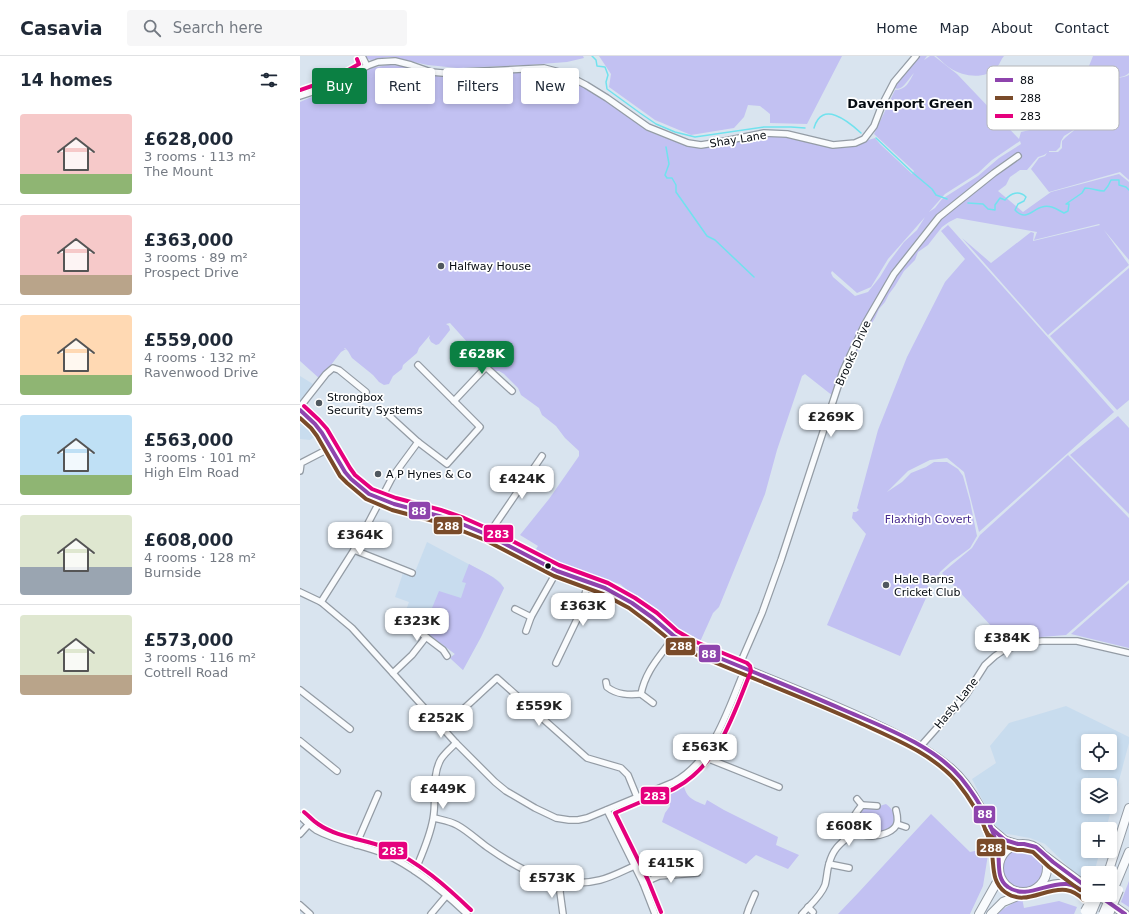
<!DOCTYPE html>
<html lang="en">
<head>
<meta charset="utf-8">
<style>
  body { margin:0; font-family:"DejaVu Sans",sans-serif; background:#f6f6f7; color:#1f2937; height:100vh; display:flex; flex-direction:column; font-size:15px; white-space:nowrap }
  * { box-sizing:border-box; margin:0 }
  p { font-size:13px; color:#747a83 }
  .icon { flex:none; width:22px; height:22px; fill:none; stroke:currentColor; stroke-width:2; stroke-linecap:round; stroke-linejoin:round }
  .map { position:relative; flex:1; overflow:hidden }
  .sheet { display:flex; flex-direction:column; background:#fff; width:300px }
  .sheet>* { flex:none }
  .hud { position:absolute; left:12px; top:12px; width:380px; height:36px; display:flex; gap:8px }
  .tools { position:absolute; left:781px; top:678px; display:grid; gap:8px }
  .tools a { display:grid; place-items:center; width:36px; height:36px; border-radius:4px; background:#fff; box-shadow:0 2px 6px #0003; font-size:20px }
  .price { position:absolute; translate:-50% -34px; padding:0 9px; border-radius:8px; background:#fff; color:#222; font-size:13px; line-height:26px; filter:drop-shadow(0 1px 2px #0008) }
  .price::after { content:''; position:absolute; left:50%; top:24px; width:12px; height:9px; margin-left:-6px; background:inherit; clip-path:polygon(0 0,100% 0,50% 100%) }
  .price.on { background:#0b8043; color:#fff }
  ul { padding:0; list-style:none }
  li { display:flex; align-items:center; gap:12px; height:100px; padding:0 20px }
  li+li { border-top:1px solid #e0e1e3 }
  li span { display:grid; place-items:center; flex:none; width:112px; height:80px; border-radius:4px; color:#555 }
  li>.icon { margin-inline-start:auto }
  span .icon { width:48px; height:48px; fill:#fffc; stroke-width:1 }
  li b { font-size:17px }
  h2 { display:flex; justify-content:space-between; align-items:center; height:48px; padding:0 20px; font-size:17px }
  .chip { padding:0 14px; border-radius:4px; background:#fff; box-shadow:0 2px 6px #0003; font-size:14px; line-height:36px }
  .chip.on { background:#0b8043; color:#fff }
  header { display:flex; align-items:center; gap:24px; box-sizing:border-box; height:56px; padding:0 20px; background:#fff; border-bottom:1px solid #e0e1e3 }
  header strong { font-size:19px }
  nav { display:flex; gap:22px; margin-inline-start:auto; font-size:14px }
  .search { width:280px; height:36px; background:#f6f6f7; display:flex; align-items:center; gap:10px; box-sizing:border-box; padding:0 14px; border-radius:4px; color:#747a83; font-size:15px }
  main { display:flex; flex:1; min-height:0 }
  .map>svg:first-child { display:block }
</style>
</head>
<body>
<header>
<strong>Casavia</strong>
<div class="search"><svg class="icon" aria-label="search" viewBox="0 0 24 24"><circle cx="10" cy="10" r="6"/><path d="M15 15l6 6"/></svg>Search here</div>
<nav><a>Home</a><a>Map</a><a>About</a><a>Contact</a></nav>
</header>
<main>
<section class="sheet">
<h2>14 homes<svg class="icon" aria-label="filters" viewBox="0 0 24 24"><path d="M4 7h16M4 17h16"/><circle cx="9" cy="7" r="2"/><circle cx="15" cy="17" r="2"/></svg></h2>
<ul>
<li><span style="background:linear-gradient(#f6c9c9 75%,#8fb573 0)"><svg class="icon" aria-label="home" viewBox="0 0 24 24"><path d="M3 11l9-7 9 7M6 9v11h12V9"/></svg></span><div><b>£628,000</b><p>3 rooms · 113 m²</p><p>The Mount</p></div></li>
<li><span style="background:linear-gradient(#f6c9c9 75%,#b9a48a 0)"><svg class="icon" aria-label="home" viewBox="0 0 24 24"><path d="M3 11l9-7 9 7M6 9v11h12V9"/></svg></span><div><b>£363,000</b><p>3 rooms · 89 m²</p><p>Prospect Drive</p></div></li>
<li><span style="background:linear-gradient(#ffd9b3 75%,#8fb573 0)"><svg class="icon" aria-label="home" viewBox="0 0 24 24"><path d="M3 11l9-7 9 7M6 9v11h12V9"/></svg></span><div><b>£559,000</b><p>4 rooms · 132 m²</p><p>Ravenwood Drive</p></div></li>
<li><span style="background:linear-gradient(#bfe0f5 75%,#8fb573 0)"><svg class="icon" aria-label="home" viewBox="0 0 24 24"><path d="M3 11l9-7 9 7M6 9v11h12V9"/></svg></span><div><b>£563,000</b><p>3 rooms · 101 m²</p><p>High Elm Road</p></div></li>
<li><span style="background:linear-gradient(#dfe7d0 65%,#9aa5b1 0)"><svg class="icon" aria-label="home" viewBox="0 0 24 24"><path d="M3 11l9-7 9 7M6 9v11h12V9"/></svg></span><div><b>£608,000</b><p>4 rooms · 128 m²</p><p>Burnside</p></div></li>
<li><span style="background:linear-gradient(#dfe7d0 75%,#b9a48a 0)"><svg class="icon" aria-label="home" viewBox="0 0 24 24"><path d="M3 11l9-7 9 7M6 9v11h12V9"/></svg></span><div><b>£573,000</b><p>3 rooms · 116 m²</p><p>Cottrell Road</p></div></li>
</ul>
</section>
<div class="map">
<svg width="829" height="858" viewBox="0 0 829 858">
  <rect width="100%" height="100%" fill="#d9e4ef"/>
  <g fill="#c8dcee" fill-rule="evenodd">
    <polygon points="0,320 13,328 2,345 0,344"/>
    <polygon points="0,359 5,362 17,379 10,384 0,383"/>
    <polygon points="127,486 193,521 200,526 204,532 181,581 163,614 150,602 155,598 104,560 109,546 95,541 103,517 113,521"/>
    <path d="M766 650 829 681V687L806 773H788V795H800L794 817H788V826L786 828 745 788 730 782 702 777 694 767 672 723 696 707 690 690 709 667ZM788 685H810V707H788ZM788 729H810V751H788Z"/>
  </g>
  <g fill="#c2c1f2" fill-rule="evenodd">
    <polygon points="66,0 283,0 284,2 267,6 228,9 157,12 128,9 89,1 71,4 68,3"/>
    <polygon points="299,0 542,0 507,68 470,67 470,58 460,50 448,49 444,61 434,72 391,79 355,64 309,31 311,18"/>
    <path d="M616 0H627L624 4 630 0H634L657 18 719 83 721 76 734 73 757 61 775 40 785 20 793 0H829V17C824 22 817 21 811 22L809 23C816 22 823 22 829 19V124L820 116 749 136 731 113 739 102 745 100 747 97 744 99 738 101 727 114H720L710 121 706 129 698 135 723 156 751 136 819 118 829 126V204L804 174 829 209 748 279 662 182 691 207 731 176 734 177 733 185 800 169 799 168 734 184 737 176 657 162 649 166 642 171 628 189 618 196 615 204 604 215 595 230 589 238 585 246 579 253 575 262 568 273 552 308 549 317 545 322 540 323 533 340 505 318 502 320 477 394 465 438 419 551 413 557 399 588 392 585 375 574 320 528 291 520 253 503 232 499 238 490 220 479 249 443 279 400V395L265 382 256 370 242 359 239 352 221 339 218 332 204 318 199 315H194L190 311 185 304 177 297 150 267 146 268 149 270 150 274 139 288 136 289 131 286 129 282 130 279 119 292 117 297 103 309 102 313 93 320 89 328 84 329 79 326 73 319 52 302 48 295 45 292 44 293H46L41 296 20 323 0 305V46L53 23 70 12 88 9 102 10 129 18 152 21 233 16H250L265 20 296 38 348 75 355 78 390 91 400 92 463 80C478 80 492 81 507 84 520 87 535 93 549 91 559 90 566 84 575 82L580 88 612 118 614 115 574 78 595 34C606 34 609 26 614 17 608 23 601 39 592 30ZM809 24 801 38 790 53 784 66 766 81 762 85V92L758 96H749V95H756L760 91 761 85 764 80 772 75 777 70 783 65 789 53 801 37 807 26ZM720 85 721 88 699 102 678 120 642 143 635 152 629 156 645 138 678 117 692 104ZM625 161 617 174 604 186 589 206 580 221 568 236 555 240 533 221 531 217 532 215 557 237 571 231 588 203Z"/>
    <path d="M636 0H704C701 3 700 8 697 11 685 24 664 21 650 12 645 9 641 4 636 0Z"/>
    <polygon points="648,169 814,356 679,476 664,416 647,402 630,404 608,415 587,436 602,426 611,417 626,411 634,406 647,406 658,413 663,420 670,445 677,480 670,492 651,506 640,516 636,524 631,528 625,526 630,533 600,600 527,569 566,478 552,462 553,456 556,456 559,454 557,452 578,374 607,301 645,226 665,203 641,175"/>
    <polygon points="829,212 829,344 817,354 750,280"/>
    <polygon points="818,360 829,372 829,458 770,399"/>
    <polygon points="768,399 829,462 829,524 766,579 715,583 707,587 642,517 672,492 680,479"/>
    <path d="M169 508C181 515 196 520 204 532L181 581 163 614 150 602 155 598 123 574 139 535 161 542 166 527 162 526Z"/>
    <polygon points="829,527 829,592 771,578"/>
    <path d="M383 726C386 742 391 743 405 749L407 744 424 754 478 781 476 789 499 799 488 813 456 799 446 808 362 766 365 757 370 750 365 736Z"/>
    <path d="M586 748C594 754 597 761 592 770 582 778 567 780 555 773L554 765 562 753 565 751 573 752Z"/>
    <polygon points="631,758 670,796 689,792 683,830 670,858 538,858 559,836"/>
    <circle cx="724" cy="812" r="21"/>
    <polygon points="829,825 829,851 821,846"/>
    <polygon points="722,842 724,852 759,845 777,851 774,858 698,858 703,853"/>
  </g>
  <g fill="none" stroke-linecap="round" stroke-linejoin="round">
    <g stroke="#71e2ee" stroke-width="1.5">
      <polyline points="292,0 296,4 297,10 305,11 308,19 306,26 307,33 340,57 356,68 375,76 395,81 464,71 491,71 505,72"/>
      <path d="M514 72C522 44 548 65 561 77"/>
      <polyline points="576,82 613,117 632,133 636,139 647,143"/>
      <polyline points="366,91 369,108 365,119 367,122 372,122 376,129 376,136 407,180 415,184 454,221"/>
      <path d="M668 147 683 148 688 153 695 154V149L700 142 705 144C711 137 719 134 726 141L724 145 718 148 715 154C726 166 733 153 742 151 750 148 758 154 764 157L768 155 769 148H766L782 137 785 132C792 132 797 135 804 135L808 130 811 124H819V129L826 131 829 134"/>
    </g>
    <g stroke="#949ca5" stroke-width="8">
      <g id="minor">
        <polyline points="62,0 67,10"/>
        <polyline points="0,40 34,29 67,10 78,6 95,5 111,9 131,16 143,17 244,12 263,17 286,29 307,42 348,71 388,87 401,89 420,86 464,77 487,78 533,89 555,87 564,83 574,70 582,49 594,26 616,0"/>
        <polyline points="164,291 212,335"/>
        <polyline points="154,345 186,311"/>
        <polyline points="0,351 26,318 33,312 39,314 66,336"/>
        <polyline points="84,355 118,386 147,408 180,371 118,309"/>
        <polyline points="0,415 1,407 30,392"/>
        <polyline points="188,479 242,400"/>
        <polyline points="54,494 112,517"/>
        <path d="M0 536 21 546 52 572 156 687 195 726 206 735 235 752 256 762 269 764H278L287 762 374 726C414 704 428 653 445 613"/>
        <polyline points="21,546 54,494 93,420 118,386"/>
        <polyline points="215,553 231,561"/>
        <polyline points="101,562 143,594 147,600"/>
        <polyline points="226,575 231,561 257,515"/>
        <polyline points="256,607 280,557 288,527"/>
        <polyline points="439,610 462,557 481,504 543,315 565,268 594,218 639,161 694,117 718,100"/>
        <polyline points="93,617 112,599 126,581"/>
        <path d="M306 626 307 631C317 639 329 639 341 638 346 613 361 600 374 580"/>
        <polyline points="0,634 50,673"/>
        <polyline points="341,638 353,647"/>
        <polyline points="143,672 197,622 287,702 321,712 328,719 337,741"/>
        <polyline points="0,685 37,715"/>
        <polyline points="620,691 666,639 685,609 695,600 704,594 726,587 742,585 777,585 829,597"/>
        <polyline points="404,701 479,731"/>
        <polyline points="557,743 562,749"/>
        <polyline points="307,754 343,827 355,858"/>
        <path d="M0 760C5 765 10 770 16 774 38 786 63 789 85 798 116 812 143 835 167 858"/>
        <path d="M134 762C142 764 150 765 157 769 168 775 177 784 187 791 221 815 257 835 300 824 312 821 323 815 334 810"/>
        <polyline points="597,768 606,771"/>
        <path d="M553 777C550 764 554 759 562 749L577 750"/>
        <polyline points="0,778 9,768"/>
        <polyline points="56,789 78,738"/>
        <polyline points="529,808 549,812"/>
        <path d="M115 815C122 798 130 781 133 763 137 744 131 720 141 703 145 697 151 692 156 687"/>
        <polyline points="261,827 260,836 263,858"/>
        <polyline points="343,827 359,820 397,817"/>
        <polyline points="0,849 10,858"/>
        <polyline points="508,851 513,856"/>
        <polyline points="131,858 147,839"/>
        <polyline points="447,858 449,852 455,838"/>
        <path d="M502 858C510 849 521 840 525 829 527 822 527 814 529 808 533 792 541 787 553 777 559 778 566 780 572 780 580 780 595 776 597 767 598 763 597 758 596 754"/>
      </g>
    </g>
    <g stroke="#949ca5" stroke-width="9">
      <g id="major">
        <path d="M0 354 15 368 22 377 30 392 45 416 51 423 69 438 94 448 139 460 162 468 188 479 257 515 305 532 317 538 332 547 353 562 374 580 393 591C452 616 512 638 570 665 598 679 628 692 651 712 671 729 694 770 698 796 699 800 699 804 699 808"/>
        <polyline points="692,773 705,784 718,788"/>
      </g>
    </g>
    <g stroke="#949ca5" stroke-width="10">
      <g id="highway">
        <circle cx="723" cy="812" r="24"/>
        <polyline points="745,800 788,832"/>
        <polyline points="808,817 829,752"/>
        <polyline points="814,832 829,796"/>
        <path d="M736 833C762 826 765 824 788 839"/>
        <polyline points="798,839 825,858"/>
        <polyline points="679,858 697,826 699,815"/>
        <polyline points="691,858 703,846 725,837"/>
      </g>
    </g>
    <use href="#minor" stroke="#f9fbfd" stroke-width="5.5"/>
    <use href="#major" stroke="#f9fbfd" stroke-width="7"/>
    <use href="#highway" stroke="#f9fbfd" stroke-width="8"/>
    <g stroke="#949ca5" stroke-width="10" stroke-linecap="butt">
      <g id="highway-bridge">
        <polyline points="785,855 794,839"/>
        <polyline points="791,858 799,839"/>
        <polyline points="803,858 814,832"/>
        <polyline points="809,858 819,834"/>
      </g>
    </g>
    <use href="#highway-bridge" stroke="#f9fbfd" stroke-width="8"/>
    <g stroke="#fff" stroke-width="7">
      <g id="bus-1">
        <path d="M0 354 15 368 22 377 45 416 51 423 69 438 94 448 139 460 162 468 188 479 257 515 305 532 332 547 353 562 374 580 393 591C443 612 494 632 544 654 583 671 633 689 661 722 678 743 693 768 698 795 700 807 696 823 708 831 726 844 747 826 767 828 775 829 782 834 788 839"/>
        <polyline points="690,770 692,773 705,784 718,788 724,788 736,791 753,806 784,829"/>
        <polyline points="798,839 825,858"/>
      </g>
    </g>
    <g stroke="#fff" stroke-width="7">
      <g id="bus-2">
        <path d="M0 362 11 372 17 380 40 420 47 427 66 443 92 454 137 466 160 474 185 484 254 520 303 538 329 552 349 567 371 585 390 596C446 620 502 641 558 666 592 682 630 696 656 725 669 741 681 760 688 780 689 786 691 791 692 797 694 812 692 826 705 836 725 851 745 831 766 834 773 835 779 839 784 844"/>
        <polyline points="685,773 688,778 703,790 717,794 723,794 733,796 749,811 780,834"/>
      </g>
    </g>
    <g stroke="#fff" stroke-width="7">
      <g id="bus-3">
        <polyline points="0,34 32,23 59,8 57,3"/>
        <path d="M4 350 19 364 27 373 50 412 55 419 72 433 96 442 141 454 164 462 191 474 259 509 308 527 335 542 357 557 377 575 396 586 447 607 450 610 451 615C434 657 419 708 377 731 371 735 364 737 357 739 343 745 329 751 315 757L348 824 361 856"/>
        <path d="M4 756C9 760 13 765 18 768 38 782 65 783 87 792 119 806 146 830 171 854"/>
      </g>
    </g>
    <use href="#bus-1" stroke="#8e44ad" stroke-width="4"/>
    <use href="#bus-2" stroke="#7a4b2a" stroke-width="4"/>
    <use href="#bus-3" stroke="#e5007d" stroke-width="4"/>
  </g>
  <g fill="#50585f" stroke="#fff" stroke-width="1.5">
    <circle cx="141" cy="210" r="4"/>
    <circle cx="19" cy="347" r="4"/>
    <circle cx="78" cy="418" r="4"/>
    <circle cx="586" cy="529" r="4"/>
  </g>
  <circle fill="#060c12" stroke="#fff" stroke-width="1.5" cx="248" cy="510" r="3.5"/>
  <g text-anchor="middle" stroke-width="3.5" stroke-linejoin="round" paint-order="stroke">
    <g font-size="11" fill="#060c12" stroke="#fff">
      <text transform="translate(438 83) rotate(-9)" y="4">Shay Lane</text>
      <text transform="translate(553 297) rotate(-66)" y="4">Brooks Drive</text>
      <text transform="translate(656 647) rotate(-51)" y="4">Hasty Lane</text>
    </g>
    <g font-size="11" fill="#060c12" stroke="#fff" text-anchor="start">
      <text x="149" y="214">Halfway House</text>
      <text x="27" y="345">Strongbox<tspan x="27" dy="13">Security Systems</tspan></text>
      <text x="86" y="422">A P Hynes &amp; Co</text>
      <text x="594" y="527">Hale Barns<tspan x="594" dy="13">Cricket Club</tspan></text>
    </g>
    <g font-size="11" fill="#46298e" stroke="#fff">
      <text x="628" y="467">Flaxhigh Covert</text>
    </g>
    <g font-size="13" font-weight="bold" fill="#060c12" stroke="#fff">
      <text x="610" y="52">Davenport Green</text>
    </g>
  </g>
  <rect x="687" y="10" width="132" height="64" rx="6" fill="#fff" stroke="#b4b6b8" stroke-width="1"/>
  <rect x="695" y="22" width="18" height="4" fill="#8e44ad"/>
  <rect x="695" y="40" width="18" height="4" fill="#7a4b2a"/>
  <rect x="695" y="58" width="18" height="4" fill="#e5007d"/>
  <g font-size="11" fill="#060c12">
    <text x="720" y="28">88</text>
    <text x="720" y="46">288</text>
    <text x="720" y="64">283</text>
  </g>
  <g stroke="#fff" stroke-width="1.5">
    <rect x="108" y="445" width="23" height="19" rx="4" fill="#8e44ad"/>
    <rect x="133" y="460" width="30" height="19" rx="4" fill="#7a4b2a"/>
    <rect x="183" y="468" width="31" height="19" rx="4" fill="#e5007d"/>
    <rect x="365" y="581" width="31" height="19" rx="4" fill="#7a4b2a"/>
    <rect x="398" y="588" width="23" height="19" rx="4" fill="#8e44ad"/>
    <rect x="340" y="730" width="30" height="19" rx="4" fill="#e5007d"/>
    <rect x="673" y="749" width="23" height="19" rx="4" fill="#8e44ad"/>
    <rect x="676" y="782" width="30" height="19" rx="4" fill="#7a4b2a"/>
    <rect x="78" y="785" width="30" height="19" rx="4" fill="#e5007d"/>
  </g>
  <g font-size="11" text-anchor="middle" font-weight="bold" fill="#fff">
    <text x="119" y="459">88</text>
    <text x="148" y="474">288</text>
    <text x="198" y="482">283</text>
    <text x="381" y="594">288</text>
    <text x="409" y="602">88</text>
    <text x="355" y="744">283</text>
    <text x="685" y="762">88</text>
    <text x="691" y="796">288</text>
    <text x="93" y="799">283</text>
  </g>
</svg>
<div class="tools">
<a><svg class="icon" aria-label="locate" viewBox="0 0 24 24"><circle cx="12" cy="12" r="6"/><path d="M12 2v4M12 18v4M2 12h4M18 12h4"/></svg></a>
<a><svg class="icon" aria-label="layers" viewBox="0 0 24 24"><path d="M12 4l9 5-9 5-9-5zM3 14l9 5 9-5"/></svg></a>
<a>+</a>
<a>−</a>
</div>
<b class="price on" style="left:182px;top:319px">£628K</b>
<b class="price" style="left:531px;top:382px">£269K</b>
<b class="price" style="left:222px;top:444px">£424K</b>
<b class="price" style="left:60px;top:500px">£364K</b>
<b class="price" style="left:283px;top:571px">£363K</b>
<b class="price" style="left:117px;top:586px">£323K</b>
<b class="price" style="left:707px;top:603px">£384K</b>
<b class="price" style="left:239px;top:671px">£559K</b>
<b class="price" style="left:141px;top:683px">£252K</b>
<b class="price" style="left:405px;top:712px">£563K</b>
<b class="price" style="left:143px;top:754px">£449K</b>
<b class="price" style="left:549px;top:791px">£608K</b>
<b class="price" style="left:371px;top:828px">£415K</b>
<b class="price" style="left:252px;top:843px">£573K</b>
<div class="hud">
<a class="chip on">Buy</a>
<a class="chip">Rent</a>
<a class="chip">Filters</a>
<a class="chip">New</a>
</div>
</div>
</main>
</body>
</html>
